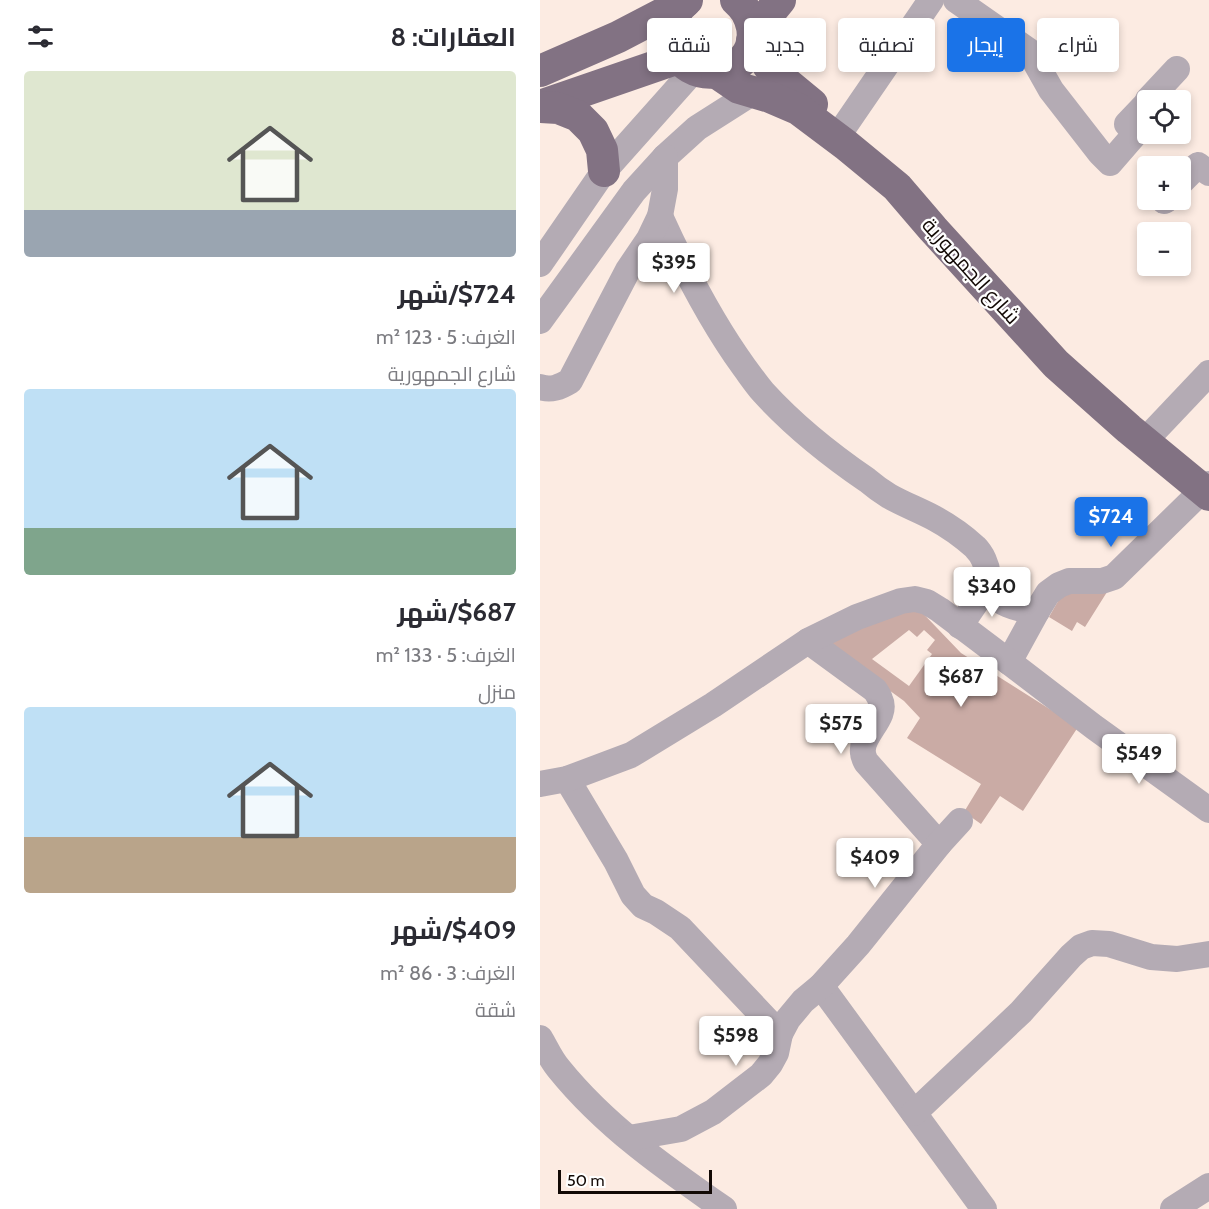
<!DOCTYPE html>
<html lang="ar">
<head>
<meta charset="utf-8">
<style>
  body { margin:0; font-family:Cabin,Cairo,sans-serif; background:#f7f7f7; color:#2b2b33; direction:rtl; height:100vh; display:flex; flex-direction:column; font-size:22px; white-space:nowrap }
  * { box-sizing:border-box; margin:0 }
  p { font-size:20px; color:#7c7c81 }
  .icon { flex:none; width:33px; height:33px; fill:none; stroke:currentColor; stroke-width:2; stroke-linecap:round; stroke-linejoin:round }
  .map { position:relative; flex:1; overflow:hidden; direction:ltr }
  .sheet { display:flex; flex-direction:column; background:#fff; width:540px }
  .sheet>* { flex:none }
  .hud { position:absolute; left:18px; top:18px; width:561px; height:54px; direction:rtl; display:flex; gap:12px }
  .controls { position:absolute; left:597px; top:90px; display:grid; gap:12px }
  .controls a { display:grid; place-items:center; width:54px; height:54px; border-radius:6px; background:#fff; box-shadow:0 3px 9px #0003; font-size:30px }
  .scale { position:absolute; left:18px; bottom:15px; width:154px; box-sizing:border-box; padding-left:6px; border:3px solid #120905; border-top:0; font-size:16px; line-height:21px; white-space:nowrap; color:#120905; -webkit-text-stroke:4px #fff; paint-order:stroke }
  .price { position:absolute; translate:-50% -51px; padding:0 14px; border-radius:6px; background:#fff; color:#222; font-size:20px; line-height:39px; filter:drop-shadow(0 2px 3px #0008) }
  .price::after { content:''; position:absolute; left:50%; top:36px; width:18px; height:14px; margin-left:-9px; background:inherit; clip-path:polygon(0 0,100% 0,50% 100%) }
  .price.current { background:#1a73e8; color:#fff }
  ul { padding:0; list-style:none }
  li { display:grid; align-content:center; gap:12px; height:318px; padding:0 24px }
  li span { display:grid; place-items:center; height:186px; border-radius:6px; color:#555 }
  li>.icon { margin-inline-start:auto }
  span .icon { width:108px; height:108px; fill:#fffc; stroke-width:1 }
  li b { font-size:26px }
  h2 { display:flex; justify-content:space-between; align-items:center; height:72px; padding:0 24px; font-size:26px }
  .pill { padding:0 21px; border-radius:6px; background:#fff; box-shadow:0 3px 9px #0003; font-size:21px; line-height:54px }
  .pill.current { background:#1a73e8; color:#fff }
  main { display:flex; flex:1; min-height:0 }
  .map>svg:first-child { display:block }
</style>
</head>
<body>
<main>
<div class="map">
<svg width="669" height="1209" viewBox="0 0 669 1209">
  <rect width="100%" height="100%" fill="#fcebe2"/>
  <g fill="#caaba5" fill-rule="evenodd">
    <polygon points="525,589 567,592 545,627 537,622 532,631 509,617"/>
    <path d="M374 604 421 653 538 727 483 811 460 796 441 824 424 812 441 784 367 738 380 718 364 701 309 661 286 640ZM369 630 377 637 384 630 395 640 387 650 392 654 369 686 332 659Z"/>
  </g>
  <g fill="none" stroke-linecap="round" stroke-linejoin="round">
    <g stroke="#b4abb4" stroke-width="26">
      <polyline points="416,0 489,51 511,90 560,153 570,163 596,133 587,124 608,102"/>
      <polyline points="608,100 637,69"/>
      <polyline points="304,127 391,0"/>
      <polyline points="640,183 658,165 669,173"/>
      <polyline points="624,201 626,200"/>
      <path d="M120 216C144 269 170 320 204 367 210 375 216 384 223 392 254 426 289 454 327 480 334 486 341 491 349 496 363 504 379 510 394 518 407 525 424 537 435 547 442 554 447 565 448 575 448 578 447 581 448 584 452 604 480 610 497 611"/>
      <polyline points="0,264 64,171 154,70"/>
      <polyline points="0,321 94,191 125,157 157,128 212,93"/>
      <path d="M0 387C11 391 20 387 30 381L88 270 109 239 120 216 125 189V157"/>
      <polyline points="615,430 669,373"/>
      <polyline points="420,626 448,585"/>
      <path d="M268 641 335 690C337 693 339 696 340 699 349 718 320 734 323 753 323 755 325 760 326 762L399 844"/>
      <polyline points="469,662 497,611 508,593 519,585 529,581 562,581 574,577 669,484"/>
      <polyline points="27,779 76,861 93,895 103,906 116,912 140,928 240,1034"/>
      <polyline points="0,784 27,779 91,755 173,705 268,641 317,617 361,601 375,599 387,602 400,610 469,662 554,727 669,810"/>
      <polyline points="281,986 444,1209"/>
      <path d="M0 1038C6 1048 11 1060 19 1069 65 1126 125 1168 184 1209"/>
      <polyline points="374,1113 481,1012 531,956 541,947 552,943 569,944 611,957 637,959 669,954"/>
      <polyline points="89,1138 141,1129 173,1112 221,1075 230,1064 236,1053 240,1034 248,1019 263,1001 281,986 318,945 399,844 420,821"/>
      <polyline points="633,1209 669,1186"/>
    </g>
    <g stroke="#827283" stroke-width="32">
      <path d="M147 0C135 10 128 25 132 41 142 92 221 77 212 27 209 15 205 8 196 0"/>
      <polyline points="213,33 240,0"/>
      <polyline points="212,41 232,71 272,104"/>
      <polyline points="0,71 78,37 145,2"/>
      <polyline points="177,73 199,88 230,97 258,109 306,145 357,187 393,229 516,364 589,429 669,495"/>
      <polyline points="0,106 139,58"/>
      <polyline points="0,107 18,108 38,116 53,131 62,150 64,171"/>
    </g>
  </g>
  <g text-anchor="middle" stroke-width="4.5" stroke-linejoin="round" paint-order="stroke">
    <g font-size="21" fill="#120905" stroke="#fff">
      <text transform="translate(431 271) rotate(48)" y="7">شارع الجمهورية</text>
    </g>
  </g>
</svg>
<div class="controls">
<a><svg class="icon" aria-label="locate" viewBox="0 0 24 24"><circle cx="12" cy="12" r="6"/><path d="M12 2v4M12 18v4M2 12h4M18 12h4"/></svg></a>
<a>+</a>
<a>−</a>
</div>
<div class="scale">50 m</div>
<b class="price" style="left:134px;top:294px">$395</b>
<b class="price current" style="left:571px;top:548px">$724</b>
<b class="price" style="left:452px;top:618px">$340</b>
<b class="price" style="left:421px;top:708px">$687</b>
<b class="price" style="left:301px;top:755px">$575</b>
<b class="price" style="left:599px;top:785px">$549</b>
<b class="price" style="left:335px;top:889px">$409</b>
<b class="price" style="left:196px;top:1067px">$598</b>
<div class="hud">
<a class="pill">شراء</a>
<a class="pill current">إيجار</a>
<a class="pill">تصفية</a>
<a class="pill">جديد</a>
<a class="pill">شقة</a>
</div>
</div>
<section class="sheet">
<h2>العقارات: 8<svg class="icon" aria-label="filters" viewBox="0 0 24 24"><path d="M4 7h16M4 17h16"/><circle cx="9" cy="7" r="2"/><circle cx="15" cy="17" r="2"/></svg></h2>
<ul>
<li><span style="background:linear-gradient(#dfe7d0 75%,#9aa5b1 0)"><svg class="icon" aria-label="home" viewBox="0 0 24 24"><path d="M3 11l9-7 9 7M6 9v11h12V9"/></svg></span><div><b>$724/شهر</b><p>الغرف: 5 · 123 m²</p><p>شارع الجمهورية</p></div></li>
<li><span style="background:linear-gradient(#bfe0f5 75%,#7fa58c 0)"><svg class="icon" aria-label="home" viewBox="0 0 24 24"><path d="M3 11l9-7 9 7M6 9v11h12V9"/></svg></span><div><b>$687/شهر</b><p>الغرف: 5 · 133 m²</p><p>منزل</p></div></li>
<li><span style="background:linear-gradient(#bfe0f5 70%,#b9a48a 0)"><svg class="icon" aria-label="home" viewBox="0 0 24 24"><path d="M3 11l9-7 9 7M6 9v11h12V9"/></svg></span><div><b>$409/شهر</b><p>الغرف: 3 · 86 m²</p><p>شقة</p></div></li>
</ul>
</section>
</main>
</body>
</html>
